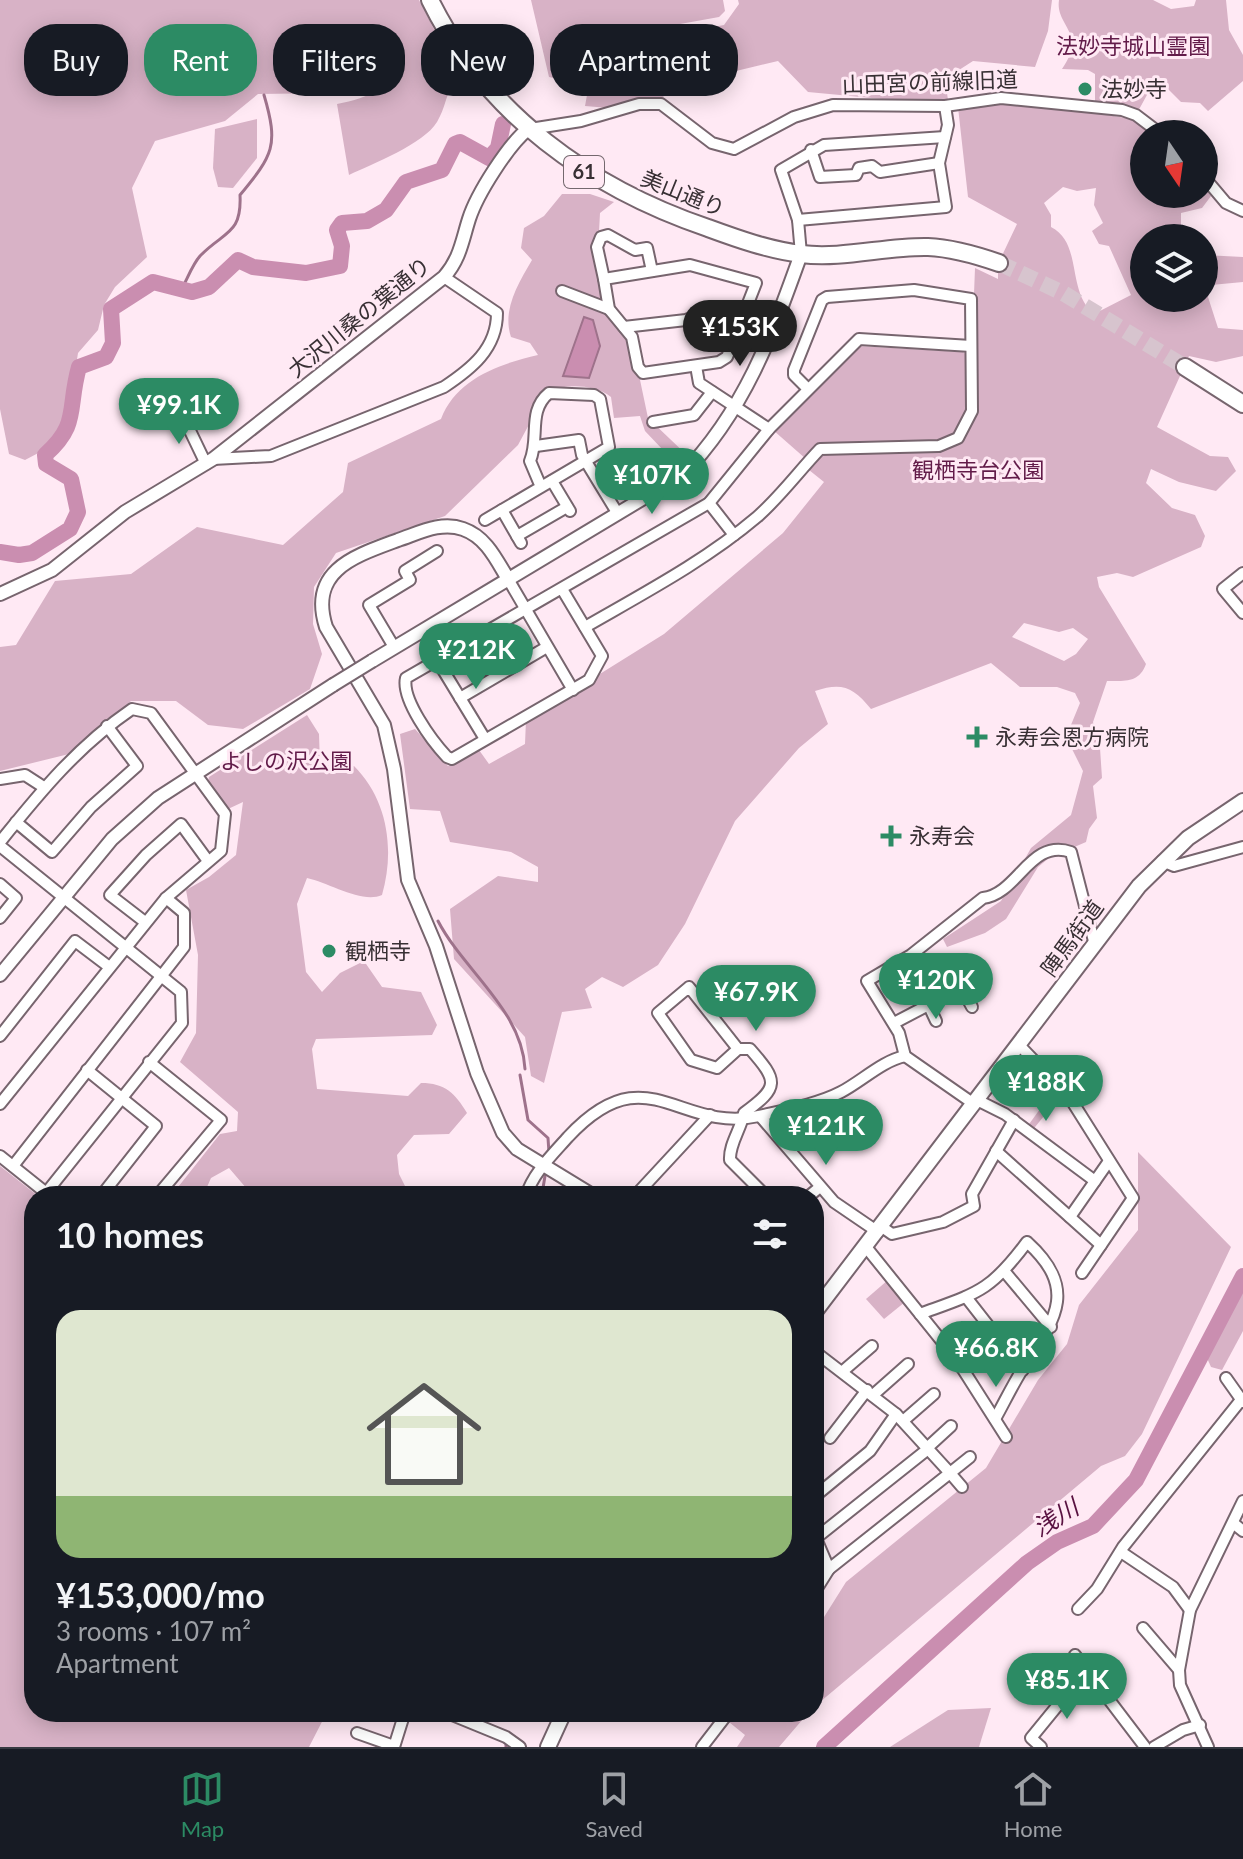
<!DOCTYPE html>
<html lang="en">
<head>
<meta charset="utf-8">
<style>
  body { margin:0; font-family:Lato,"Noto Sans JP",sans-serif; background:#242831; color:#f1f3f6; height:100vh; display:flex; flex-direction:column; font-size:30px; white-space:nowrap }
  * { box-sizing:border-box; margin:0 }
  p { font-size:26px; color:#9ea1a6 }
  .icon { flex:none; width:44px; height:44px; fill:none; stroke:currentColor; stroke-width:2; stroke-linecap:round; stroke-linejoin:round }
  .map { position:relative; flex:1; overflow:hidden }
  .details { position:absolute; left:24px; top:1186px; width:800px; height:536px; display:flex; flex-direction:column; background:#171b24; border-radius:32px; box-shadow:0 4px 20px #0003 }
  .details>* { flex:none }
  .hud { position:absolute; left:24px; top:24px; width:800px; height:72px; display:flex; gap:16px }
  .needle { width:52px; rotate:167deg }
  .fabs { position:absolute; left:1130px; top:120px; display:grid; gap:16px }
  .fabs a { display:grid; place-items:center; width:88px; height:88px; border-radius:50%; background:#171b24; box-shadow:0 4px 20px #0003; font-size:40px }
  .price { position:absolute; translate:-50% -68px; padding:0 18px; border-radius:28px; background:#2c8b64; color:#fff; font-size:26px; line-height:52px; filter:drop-shadow(0 2px 4px #0008) }
  .price::after { content:''; position:absolute; left:50%; top:48px; width:24px; height:18px; margin-left:-12px; background:inherit; clip-path:polygon(0 0,100% 0,50% 100%) }
  .price.active { background:#222; color:#fff }
  ul { padding:0; list-style:none }
  li { display:grid; align-content:center; gap:16px; height:424px; padding:0 32px }
  li+li { border-top:2px solid #363941 }
  li span { display:grid; place-items:center; height:248px; border-radius:24px; color:#555 }
  li>.icon { margin-inline-start:auto }
  span .icon { width:144px; height:144px; fill:#fffc; stroke-width:1 }
  li b { font-size:34px }
  h2 { display:flex; justify-content:space-between; align-items:center; height:96px; padding:0 32px; font-size:34px }
  .tag { padding:0 28px; border-radius:32px; background:#171b24; box-shadow:0 4px 20px #0003; font-size:28px; line-height:72px }
  .tag.active { background:#2c8b64; color:#fff }
  .menu { display:flex; justify-content:space-around; align-items:center; height:112px; border-top:2px solid #363941; background:#171b24; font-size:22px; color:#9ea1a6 }
  .menu a { display:grid; justify-items:center; gap:4px }
  .menu .active { color:#2c8b64 }
  .map>svg:first-child { display:block }
</style>
</head>
<body>
<div class="map">
<svg width="1243" height="1747" viewBox="0 0 1243 1747">
  <rect width="100%" height="100%" fill="#ffe9f4"/>
  <g fill="#d8b2c6" fill-rule="evenodd">
    <path d="M0 0H419L435 31 465 74C443 90 449 102 437 122 424 144 372 164 349 175L337 104C369 98 397 87 401 50L335 93 258 94 225 121 155 141 132 188 147 257 115 287 104 305 98 330 78 353 66 430 44 450 25 460 9 454 0 409Z"/>
    <polygon points="531,0 723,0 725,11 719,17 669,26 646,43 608,36 569,63 562,80 549,77"/>
    <polygon points="738,0 1052,0 1048,31 1035,67 973,61 945,79 948,100 893,100 808,92 778,61 678,85 645,111 585,106 591,73 607,57 640,65 663,50 674,34 724,25 739,4"/>
    <path d="M1059 0H1153L1171 9 1194 6 1196 0H1226L1229 30 1243 55V81L1208 111 1200 103 1181 102 1163 84 1148 93 1136 115 1095 105V74L1088 70 1062 69C1088 33 1055 26 1059 0Z"/>
    <path d="M1004 99 1139 120 1155 134H1144V194H1204V187L1211 196 1202 208 1181 213V238H1144V298H1204V255L1243 257V282L1211 285 1208 297 1218 328 1243 330V356L1216 362 1189 356 1157 427 1210 456 1228 457 1236 471 1216 491 1179 482 1151 469 1146 483 1172 508 1195 515 1205 536 1201 547 1133 577 1117 573 1097 577 1099 587 1146 664C1139 683 1125 681 1107 681L1093 722 1100 748 1102 778 1093 786 1097 818 1089 829 1086 842 1049 858 1038 867 1006 919 985 933 947 947 943 939 1001 901 1031 848 1071 815 1083 771 1066 737 1080 703 1075 693 1057 687H1020L991 663 871 709C853 687 842 682 815 691L828 724 799 748 735 821 685 924 658 965 623 987 602 977 585 989 592 1008 562 1012 544 1083 531 1076 525 1037 454 959 450 909 498 876 538 882V867L511 852 450 842 440 811 410 809 400 734 415 729 448 766 479 750 489 764 525 744 526 720 664 634 783 533 824 482 804 466 820 449 950 443 970 422 971 299 974 294 975 268 998 279V264L1017 224 968 197 958 107ZM1063 187 1077 191 1096 188 1094 205 1103 223 1092 231 1099 244 1109 246 1131 295 1094 314C1066 291 1083 243 1051 227V215L1044 203ZM1024 623 1059 632 1073 628 1088 639 1076 654 1064 661 1012 637Z"/>
    <polygon points="257,119 257,158 233,188 218,187 213,168 215,129"/>
    <path d="M562 194H590L614 202 600 213 598 251 609 309 631 337 648 418 691 459 681 469 645 431 640 416 614 418 611 397C594 384 567 384 547 391L518 445 445 516 336 553 314 587 313 624 322 654 310 689 243 729 208 725 176 701H131L69 754 0 771V647L16 645 55 581 131 574 197 527 283 545 343 492 348 463 441 419C456 379 499 364 538 355L530 343 511 337C502 310 518 284 532 260L521 248 524 228 544 216Z"/>
    <path d="M858 346 963 352 967 355C968 388 975 421 945 441L826 444 806 459 773 430Z"/>
    <path d="M307 715 319 734 320 765 354 766C388 800 395 850 382 895 362 904 330 883 307 878L297 904 306 972 322 992 340 973 364 961 382 987 421 992 437 1025 432 1035 316 1039 312 1049 317 1089 408 1096 421 1083C445 1083 455 1093 467 1113L449 1134 414 1135 397 1155 399 1174 407 1190 400 1196H253L229 1168 211 1178 203 1196H171L220 1134 237 1131 238 1112 180 1062 196 1033 198 955 186 890 209 877 236 855 243 802 228 809 208 781 209 777Z"/>
    <polygon points="1039,1071 1061,1095 1031,1132 1027,1127 1040,1109 1021,1091"/>
    <polygon points="1138,1152 1231,1247 1142,1434 1125,1456 1101,1466 814,1707 814,1633 846,1582 986,1468 1038,1380 1067,1344 1079,1305 1138,1230"/>
    <polygon points="0,1166 38,1196 34,1196 34,1712 327,1712 309,1747 0,1747"/>
    <polygon points="888,1280 905,1302 884,1319 866,1299"/>
    <polygon points="1243,1290 1243,1331 1222,1370 1211,1367 1207,1358"/>
    <polygon points="991,1708 979,1747 890,1747 948,1710"/>
    <polygon points="729,1712 756,1715 809,1712 779,1747 737,1747 745,1735 724,1718"/>
  </g>
  <polygon fill="#ca8eb0" stroke="#9e728b" stroke-width="2" points="584,317 593,320 600,346 589,378 563,376"/>
  <g fill="none" stroke-linecap="round" stroke-linejoin="round">
    <g stroke="#9e728b" stroke-width="3">
      <path d="M181 290C187 280 192 265 200 256 224 231 242 235 240 195 273 155 279 146 264 95"/>
      <path d="M438 921C464 971 522 1010 525 1069"/>
      <polyline points="520,1075 528,1120 548,1138 549,1153"/>
      <polyline points="545,1176 543,1188 548,1196"/>
      <polyline points="506,1744 506,1747"/>
    </g>
    <g stroke="#ca8eb0" stroke-width="16">
      <path d="M0 552 19 555 32 553 70 529 78 512 71 479 46 464 45 455C80 424 67 409 79 367L106 357 113 343 111 309 153 282 192 292 209 287 238 260 253 267 306 273 340 266 342 246 337 230 342 223 367 221 386 210 406 182 442 170 455 144 460 142 489 158 498 148 503 124"/>
      <polyline points="824,1747 1027,1563 1057,1542 1093,1526 1136,1480 1243,1276"/>
    </g>
    <polyline stroke="#d7c4ce" stroke-width="16" stroke-dasharray="16 8" stroke-linecap="butt" points="999,263 1063,293 1185,367"/>
    <g stroke="#77656e" stroke-width="14">
      <g id="minor">
        <polyline points="530,129 581,121 639,104 661,104 712,143 734,149 794,117 833,105 945,106 1001,98 1122,110 1136,115 1161,134"/>
        <polyline points="811,150 820,177 856,175 859,168 872,166 880,172 939,163"/>
        <polyline points="1204,177 1226,203 1243,211"/>
        <polyline points="798,220 946,207 939,163 948,125 945,106"/>
        <polyline points="801,254 798,220 781,170 824,145 945,137"/>
        <polygon points="690,265 756,283 727,357 719,362 643,373 638,367 632,337 609,309 604,279"/>
        <polyline points="604,279 597,247 601,237 608,235 635,250 647,248 652,271"/>
        <polyline points="562,291 609,309"/>
        <polyline points="624,327 686,320 701,314 742,321"/>
        <polyline points="696,366 699,383 769,429"/>
        <polyline points="182,414 206,464"/>
        <polyline points="653,422 694,415 712,392"/>
        <polyline points="536,446 579,440 582,455 618,514"/>
        <path d="M213 459 271 456 444 387C471 369 497 349 497 313L444 277"/>
        <polyline points="552,481 570,511"/>
        <polyline points="602,486 652,455"/>
        <polyline points="709,503 734,535"/>
        <polyline points="502,510 521,543"/>
        <path d="M485 520 609 447 600 399 594 395 549 393C527 411 540 438 530 461L541 487"/>
        <polyline points="517,536 567,507"/>
        <polyline points="1243,573 1223,589 1243,613"/>
        <polyline points="508,579 573,690"/>
        <path d="M562 589 602 656 589 680 452 759 447 757C432 741 401 699 406 678L709 503 769 429 859 339 971 346"/>
        <path d="M585 627C644 593 705 561 757 517 780 497 799 471 820 449L939 446 958 438 972 411 971 299 914 290 827 297 822 300 794 370V375L808 389"/>
        <polyline points="394,647 369,605 410,580 405,571 437,551"/>
        <polyline points="437,660 485,739"/>
        <polyline points="460,698 547,647"/>
        <polyline points="0,779 25,775 42,786"/>
        <polyline points="16,822 52,852 91,807 137,766 107,726"/>
        <path d="M0 842C41 791 78 746 132 709L151 713 225 814 221 851 166 898 0 1104"/>
        <polyline points="0,846 181,992 182,1023 46,1193"/>
        <polyline points="1162,861 1174,866 1243,847"/>
        <polyline points="0,884 16,898 0,918"/>
        <polyline points="145,922 110,895 146,855 181,824 208,861"/>
        <polyline points="954,974 972,1007"/>
        <polyline points="929,1006 936,1021"/>
        <polyline points="894,1023 961,988"/>
        <polyline points="0,1036 75,941 108,966"/>
        <polyline points="1019,1045 1070,1098 1133,1198 1082,1273"/>
        <path d="M738 1049 689 987 658 1013 691 1060 717 1068 738 1049H750C778 1081 780 1087 744 1113 741 1129 729 1144 730 1160L766 1196"/>
        <polyline points="149,1062 221,1120 157,1196"/>
        <polyline points="87,1070 156,1126 101,1196"/>
        <polyline points="977,1100 1005,1114 1095,1181"/>
        <path d="M974 1104 905 1056 899 1033 867 981 911 955 983 898C1018 894 1030 838 1071 852L1095 945"/>
        <polyline points="760,1116 834,1202 878,1232"/>
        <polyline points="996,1151 1101,1245"/>
        <polyline points="0,1156 50,1196"/>
        <polyline points="13,1166 184,947 184,913 166,898"/>
        <path d="M526 1196C533 1173 552 1155 568 1137 647 1052 678 1134 759 1116 785 1110 818 1104 841 1092 862 1081 882 1061 905 1056"/>
        <polyline points="635,1196 710,1115"/>
        <polyline points="809,1196 820,1187"/>
        <polyline points="1070,1217 1109,1161"/>
        <polyline points="882,1227 892,1234 943,1222 974,1206 972,1194 1014,1120"/>
        <polyline points="866,1247 957,1360 1006,1437"/>
        <polyline points="1005,1272 1051,1327"/>
        <polyline points="966,1297 1023,1370"/>
        <path d="M920 1314C977 1293 990 1292 1027 1242 1080 1290 1054 1321 1022 1370 1012 1386 1004 1403 995 1419"/>
        <polyline points="814,1351 896,1414 950,1473 829,1569 814,1534"/>
        <polyline points="843,1371 872,1346"/>
        <polyline points="1226,1378 1243,1402"/>
        <polyline points="873,1395 908,1364"/>
        <polyline points="903,1421 934,1394"/>
        <polyline points="830,1438 867,1390"/>
        <polyline points="927,1448 951,1426"/>
        <polyline points="962,1487 950,1473 970,1457"/>
        <polyline points="814,1497 870,1451 896,1414"/>
        <polyline points="1233,1523 1243,1531"/>
        <polyline points="816,1538 928,1449"/>
        <polyline points="1121,1552 1173,1587 1190,1610"/>
        <polyline points="814,1593 829,1569"/>
        <polyline points="1078,1609 1097,1589 1123,1547 1241,1400"/>
        <polyline points="1143,1628 1179,1670"/>
        <polyline points="1075,1655 1145,1747"/>
        <polyline points="445,1712 506,1737 520,1747"/>
        <polyline points="357,1733 394,1746"/>
        <polyline points="394,1747 405,1712"/>
        <polyline points="702,1747 729,1712"/>
        <polyline points="1041,1747 1031,1738 1076,1683"/>
        <polyline points="1154,1747 1183,1730 1200,1725"/>
        <polyline points="1208,1747 1180,1685 1179,1670 1190,1610 1243,1501"/>
      </g>
    </g>
    <g stroke="#77656e" stroke-width="16">
      <g id="tertiary">
        <path d="M508 579C496 559 486 537 463 529 441 521 419 533 398 540 355 556 308 570 326 627L384 725 394 769 408 880 436 946 477 1073 503 1133 517 1149 594 1196"/>
        <path d="M0 594 52 570 125 512 213 459 444 277C460 259 462 241 469 219 477 194 508 145 528 129"/>
        <path d="M372 661 682 475C744 412 772 335 801 254"/>
        <polyline points="0,975 112,839 158,798 333,685"/>
      </g>
    </g>
    <g stroke="#77656e" stroke-width="18">
      <g id="secondary">
        <polyline points="814,1313 1139,886 1188,838 1243,801"/>
        <polyline points="548,1747 564,1712"/>
      </g>
    </g>
    <g stroke="#77656e" stroke-width="20">
      <g id="primary">
        <path d="M430 0C486 114 590 188 708 228 738 239 769 250 801 254 844 259 886 246 928 247 953 248 976 255 999 263"/>
        <polyline points="1185,367 1243,404"/>
      </g>
    </g>
    <use href="#minor" stroke="#fff" stroke-width="10"/>
    <use href="#tertiary" stroke="#fff" stroke-width="12"/>
    <use href="#secondary" stroke="#fff" stroke-width="14"/>
    <use href="#primary" stroke="#fff" stroke-width="16"/>
    <g stroke="#77656e" stroke-width="16" stroke-linecap="butt">
      <polyline id="tertiary-bridge" points="333,685 372,661"/>
    </g>
    <use href="#tertiary-bridge" stroke="#fff" stroke-width="12"/>
  </g>
  <g fill="#2c8b64" stroke="#ffe9f4" stroke-width="3">
    <circle cx="1085" cy="89" r="8"/>
    <path d="M973 725h8v8h8v8h-8v8h-8v-8h-8v-8h8z"/>
    <path d="M887 824h8v8h8v8h-8v8h-8v-8h-8v-8h8z"/>
    <circle cx="329" cy="951" r="8"/>
  </g>
  <g text-anchor="middle" stroke-width="6" stroke-linejoin="round" paint-order="stroke">
    <rect fill="#ffe9f4" stroke="#74686e" stroke-width="2" x="564" y="156" width="40" height="32" rx="6"/>
    <g font-size="20" font-weight="bold" fill="#383034">
      <text x="584" y="179">61</text>
    </g>
    <g font-size="22" fill="#621b49" stroke="#ffe9f4">
      <text x="1133" y="54">法妙寺城山霊園</text>
      <text x="978" y="478">観栖寺台公園</text>
      <text x="286" y="769">よしの沢公園</text>
    </g>
    <g font-size="22" fill="#383034" stroke="#ffe9f4">
      <text transform="translate(930 82) rotate(-2)" y="8">山田宮の前線旧道</text>
      <text transform="translate(683 193) rotate(22)" y="8">美山通り</text>
      <text transform="translate(359 317) rotate(-39)" y="8">大沢川桑の葉通り</text>
      <text transform="translate(1072 938) rotate(-54)" y="8">陣馬街道</text>
    </g>
    <g font-size="22" fill="#383034" stroke="#ffe9f4" text-anchor="start">
      <text x="1101" y="97">法妙寺</text>
      <text x="995" y="745">永寿会恩方病院</text>
      <text x="909" y="844">永寿会</text>
      <text x="345" y="959">観栖寺</text>
    </g>
    <g font-size="24" font-style="italic" fill="#591241" stroke="#ffe9f4">
      <text transform="translate(1056 1518) rotate(-31)" y="8">浅川</text>
    </g>
  </g>
</svg>
<div class="fabs">
<a><svg class="needle" viewBox="-14 -14 28 28"><path d="M0-13l5 13h-10z" fill="#e53935"/><path d="M0 13l5-13h-10z" fill="#9ea1a6"/></svg></a>
<a><svg class="icon" aria-label="layers" viewBox="0 0 24 24"><path d="M12 4l9 5-9 5-9-5zM3 14l9 5 9-5"/></svg></a>
</div>
<b class="price active" style="left:740px;top:368px">¥153K</b>
<b class="price" style="left:179px;top:446px">¥99.1K</b>
<b class="price" style="left:652px;top:516px">¥107K</b>
<b class="price" style="left:476px;top:691px">¥212K</b>
<b class="price" style="left:936px;top:1021px">¥120K</b>
<b class="price" style="left:756px;top:1033px">¥67.9K</b>
<b class="price" style="left:1046px;top:1123px">¥188K</b>
<b class="price" style="left:826px;top:1167px">¥121K</b>
<b class="price" style="left:996px;top:1389px">¥66.8K</b>
<b class="price" style="left:1067px;top:1721px">¥85.1K</b>
<div class="hud">
<a class="tag">Buy</a>
<a class="tag active">Rent</a>
<a class="tag">Filters</a>
<a class="tag">New</a>
<a class="tag">Apartment</a>
</div>
<section class="details">
<h2>10 homes<svg class="icon" aria-label="filters" viewBox="0 0 24 24"><path d="M4 7h16M4 17h16"/><circle cx="9" cy="7" r="2"/><circle cx="15" cy="17" r="2"/></svg></h2>
<ul>
<li><span style="background:linear-gradient(#dfe7d0 75%,#8fb573 0)"><svg class="icon" aria-label="home" viewBox="0 0 24 24"><path d="M3 11l9-7 9 7M6 9v11h12V9"/></svg></span><div><b>¥153,000/mo</b><p>3 rooms · 107 m²</p><p>Apartment</p></div></li>
</ul>
</section>
</div>
<nav class="menu">
<a class="active"><svg class="icon" aria-label="map" viewBox="0 0 24 24"><path d="M3 6l6-2 6 2 6-2v14l-6 2-6-2-6 2zM9 4v14M15 6v14"/></svg>Map</a>
<a><svg class="icon" aria-label="saved" viewBox="0 0 24 24"><path d="M7 4h10v16l-5-4-5 4z"/></svg>Saved</a>
<a><svg class="icon" aria-label="home" viewBox="0 0 24 24"><path d="M3 11l9-7 9 7M6 9v11h12V9"/></svg>Home</a>
</nav>
</body>
</html>
